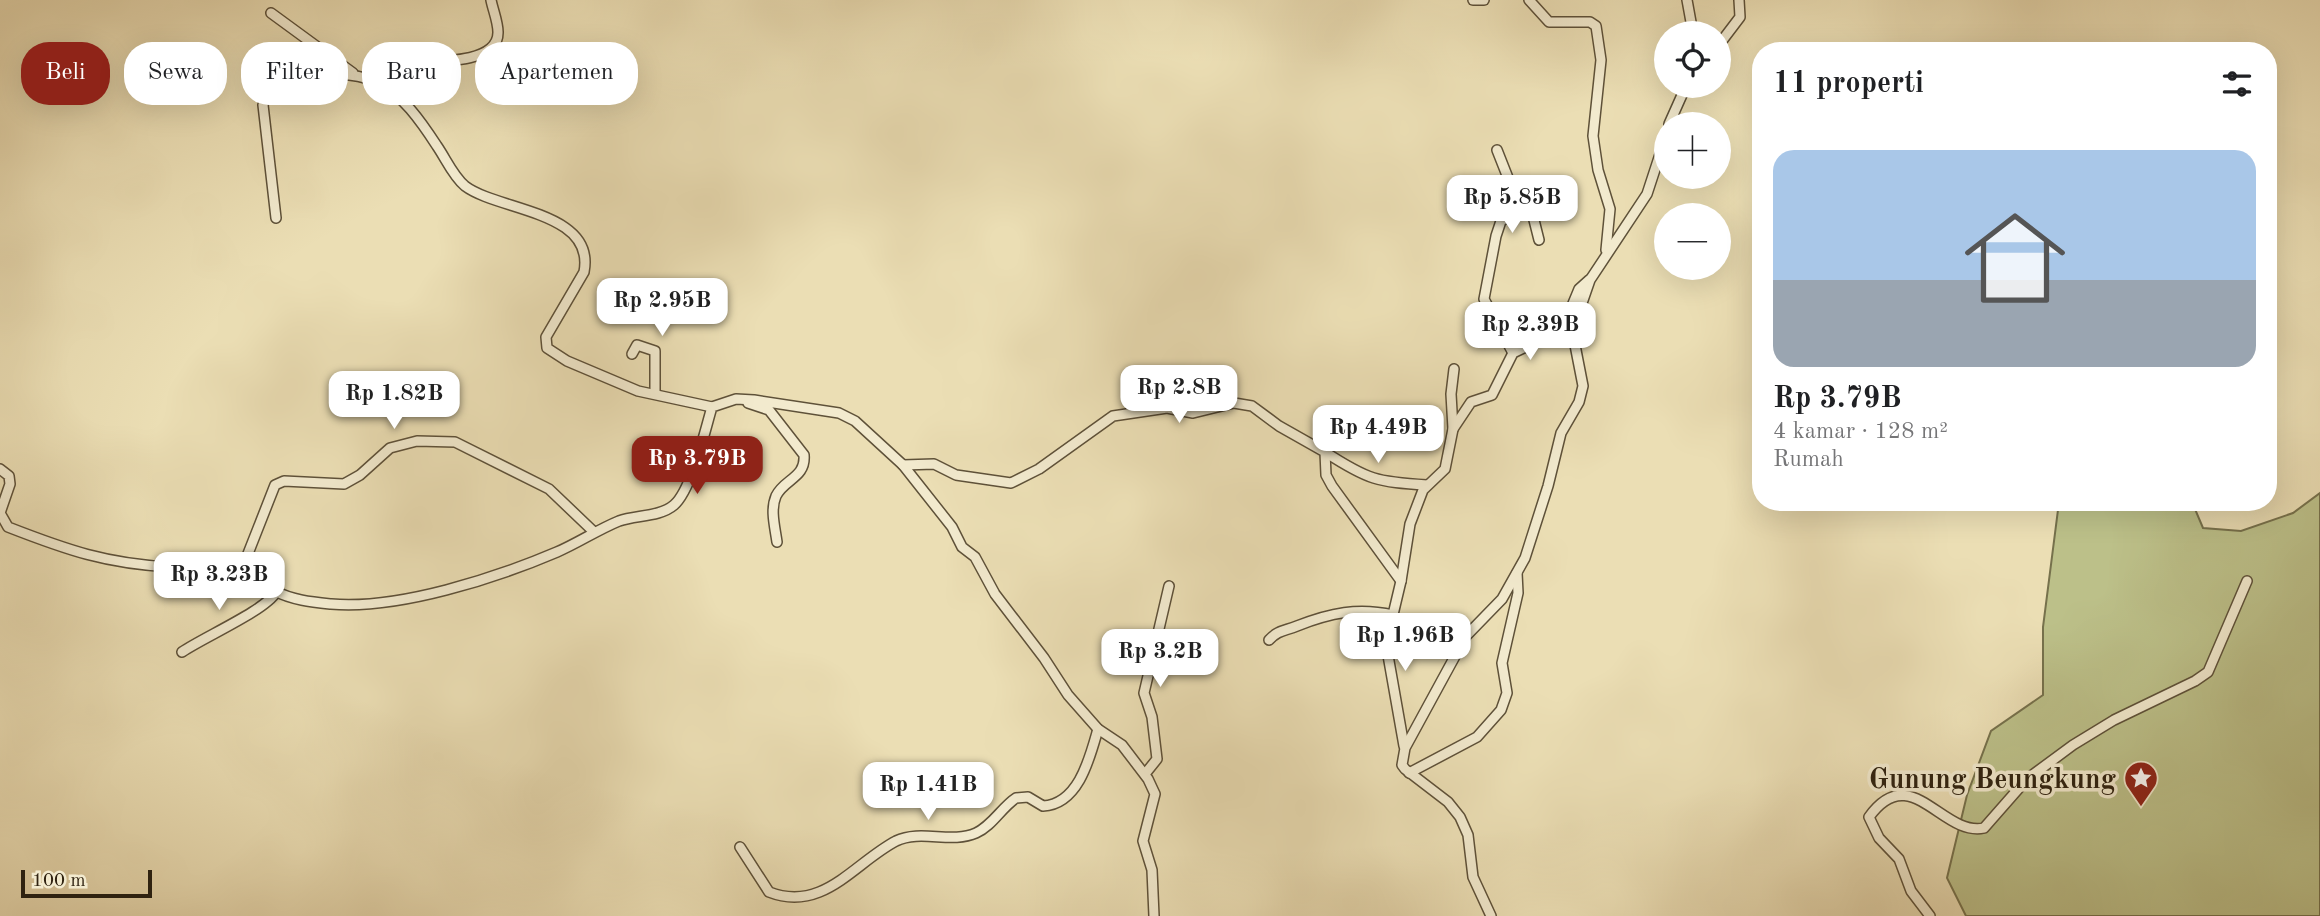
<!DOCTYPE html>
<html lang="id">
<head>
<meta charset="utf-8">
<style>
  body { margin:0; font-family:"Old Standard TT",serif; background:#f2f2f2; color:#202124; height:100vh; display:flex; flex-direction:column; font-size:26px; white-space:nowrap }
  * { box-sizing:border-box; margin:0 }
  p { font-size:23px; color:#757577 }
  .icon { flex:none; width:38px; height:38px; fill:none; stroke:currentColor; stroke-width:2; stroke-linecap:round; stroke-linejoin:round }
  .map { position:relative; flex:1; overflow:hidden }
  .side { position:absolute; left:1752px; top:42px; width:525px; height:469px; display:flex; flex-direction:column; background:#fff; border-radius:28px; box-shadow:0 7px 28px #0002 }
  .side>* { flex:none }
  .top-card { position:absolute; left:21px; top:42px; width:665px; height:63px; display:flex; gap:14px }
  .buttons { position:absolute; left:1654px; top:21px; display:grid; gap:14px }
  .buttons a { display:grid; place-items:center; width:77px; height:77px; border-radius:50%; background:#fff; box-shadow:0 7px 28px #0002; font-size:35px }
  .scale { position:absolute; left:21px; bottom:18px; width:131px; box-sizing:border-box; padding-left:7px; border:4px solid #2f2210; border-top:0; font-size:19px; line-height:24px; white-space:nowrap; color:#2f2210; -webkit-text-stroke:5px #f2eace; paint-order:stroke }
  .price { position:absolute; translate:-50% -60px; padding:0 16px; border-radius:14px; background:#fff; color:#222; font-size:23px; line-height:46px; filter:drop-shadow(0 2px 4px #0008) }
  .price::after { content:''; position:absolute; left:50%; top:42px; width:21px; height:16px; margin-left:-10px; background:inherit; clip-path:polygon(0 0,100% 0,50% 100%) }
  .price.active { background:#8f2418; color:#fff }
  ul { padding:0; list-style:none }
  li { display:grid; align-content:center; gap:14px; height:371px; padding:0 21px }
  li+li { border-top:2px solid #e0e0e0 }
  li span { display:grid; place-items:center; height:217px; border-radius:21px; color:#555 }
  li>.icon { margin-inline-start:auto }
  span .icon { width:126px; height:126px; fill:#fffc; stroke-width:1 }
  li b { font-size:30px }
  h2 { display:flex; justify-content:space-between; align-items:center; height:84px; padding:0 21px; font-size:30px }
  .pill { padding:0 24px; border-radius:28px; background:#fff; box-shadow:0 7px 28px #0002; font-size:24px; line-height:63px }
  .pill.active { background:#8f2418; color:#fff }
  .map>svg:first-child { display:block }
</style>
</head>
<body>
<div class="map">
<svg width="2320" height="916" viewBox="0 0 2320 916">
  <rect width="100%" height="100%" fill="#ebdeb4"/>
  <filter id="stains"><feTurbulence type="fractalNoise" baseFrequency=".00286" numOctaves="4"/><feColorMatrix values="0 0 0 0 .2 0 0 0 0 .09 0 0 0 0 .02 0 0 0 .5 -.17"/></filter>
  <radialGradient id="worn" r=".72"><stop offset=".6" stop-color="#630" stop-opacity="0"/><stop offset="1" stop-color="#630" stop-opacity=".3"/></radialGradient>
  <polygon fill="#bcc089" stroke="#76714c" stroke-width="2" points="2320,493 2320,916 1966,916 1947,878 1967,795 1991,731 2043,695 2043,627 2059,502 2192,502 2203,528 2241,531 2293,513"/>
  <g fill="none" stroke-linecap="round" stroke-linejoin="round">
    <g stroke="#5e5139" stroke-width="12">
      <g id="street">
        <polyline points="1473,0 1484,0"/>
        <polyline points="1529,0 1549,22 1590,22 1596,26 1601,60 1593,136 1598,170 1610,209 1606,250"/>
        <polyline points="1687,0 1693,33"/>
        <polyline points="271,13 353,73"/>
        <polyline points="1718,46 1740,17 1739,0"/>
        <path d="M381 81 387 68 394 63C414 59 499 70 498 32 498 22 493 10 491 0"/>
        <polyline points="1669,124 1686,86"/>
        <polyline points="1497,150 1512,188 1530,204 1501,221 1496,236 1484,299 1513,353"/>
        <polyline points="1530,204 1539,240"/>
        <path d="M276 218 263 105C269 83 284 83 304 79 374 64 400 89 437 146 446 159 453 176 465 186 498 211 596 211 584 272L546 337 547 348 567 361 638 391 712 407"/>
        <polyline points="632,354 637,345 655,351 655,393"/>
        <path d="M748 403 769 410 804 455C806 478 784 479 776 496 770 510 775 527 777 542"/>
        <polyline points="1453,429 1471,402 1492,395 1513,353 1562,330 1579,289 1589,280"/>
        <path d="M1325 452C1368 480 1377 482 1427 485"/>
        <polyline points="903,465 934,464 956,475 1011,483 1039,469 1113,416 1167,408 1193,413 1234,403 1252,406 1279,426 1325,452 1326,475 1332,486 1401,581"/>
        <path d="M0 469 9 476 10 484 0 513 8 527C67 550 107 564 171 567 188 568 207 561 224 564 244 566 257 582 275 591 292 600 312 602 331 604 398 610 496 578 557 552 578 543 597 530 619 521 636 515 660 517 674 505 692 489 705 430 712 407L736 399 754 400 839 413 855 421 903 465 952 527 962 547 975 557 995 594 1044 658 1068 695 1098 729 1122 745 1148 779 1155 794 1143 841 1152 870 1154 916"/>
        <polyline points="242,569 275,485 284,481 344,484 360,475 390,448 417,441 455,442 549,489 594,532"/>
        <path d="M1269 640C1278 630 1285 631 1297 626 1330 613 1358 607 1393 615"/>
        <path d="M182 652C204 637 266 610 276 592"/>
        <polyline points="1404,746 1386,644 1401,581 1410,524 1423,490 1445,469 1453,429 1451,394 1454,369"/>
        <polyline points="1409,773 1477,737 1501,710 1507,693 1502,663 1518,593 1517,573"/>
        <polyline points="1145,774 1157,759 1152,717 1144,693 1169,586"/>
        <path d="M740 847 769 892C823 913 854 863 896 841 921 829 951 844 976 833 992 826 1002 807 1016 798L1028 797 1043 806C1079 804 1090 757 1098 729"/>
        <polyline points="1491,916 1473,877 1468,835 1460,817 1448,802 1405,769 1402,765 1405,748 1466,636 1502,599 1525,558 1548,486 1561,433 1579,402 1583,386 1575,345 1581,306 1590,280 1647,194 1666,136"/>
        <path d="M1930 916 1911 891 1899 859 1879 838 1869 817C1911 759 1942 837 1984 828L2027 779 2073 745 2114 720 2195 681 2208 672 2247 581"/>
      </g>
    </g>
    <use href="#street" stroke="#f2eace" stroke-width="9"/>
  </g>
  <defs>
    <g id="sight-pin" transform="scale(1.75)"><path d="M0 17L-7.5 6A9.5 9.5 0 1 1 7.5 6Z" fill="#8f2418" stroke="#f2eace"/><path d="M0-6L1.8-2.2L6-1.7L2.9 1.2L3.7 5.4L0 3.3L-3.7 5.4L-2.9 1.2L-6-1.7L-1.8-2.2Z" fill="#fff"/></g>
  </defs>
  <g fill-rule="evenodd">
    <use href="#sight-pin" x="2141" y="778"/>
  </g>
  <g text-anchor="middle" stroke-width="7" stroke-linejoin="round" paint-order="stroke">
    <g font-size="28" font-weight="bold" fill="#2f2210" stroke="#f2eace" text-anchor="end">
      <text x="2116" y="788">Gunung Beungkung</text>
    </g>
  </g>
  <rect width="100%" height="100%" filter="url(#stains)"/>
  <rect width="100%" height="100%" fill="url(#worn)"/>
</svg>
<div class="buttons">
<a><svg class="icon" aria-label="locate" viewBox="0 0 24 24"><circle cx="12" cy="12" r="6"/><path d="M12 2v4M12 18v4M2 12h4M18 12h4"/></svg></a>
<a>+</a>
<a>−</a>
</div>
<div class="scale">100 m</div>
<b class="price" style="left:1512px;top:235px">Rp 5.85B</b>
<b class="price" style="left:662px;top:338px">Rp 2.95B</b>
<b class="price" style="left:1530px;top:362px">Rp 2.39B</b>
<b class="price" style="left:1179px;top:425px">Rp 2.8B</b>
<b class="price" style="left:394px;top:431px">Rp 1.82B</b>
<b class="price" style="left:1378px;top:465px">Rp 4.49B</b>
<b class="price active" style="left:697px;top:496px">Rp 3.79B</b>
<b class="price" style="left:219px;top:612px">Rp 3.23B</b>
<b class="price" style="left:1405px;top:673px">Rp 1.96B</b>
<b class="price" style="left:1160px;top:689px">Rp 3.2B</b>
<b class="price" style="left:928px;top:822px">Rp 1.41B</b>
<div class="top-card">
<a class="pill active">Beli</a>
<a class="pill">Sewa</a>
<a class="pill">Filter</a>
<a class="pill">Baru</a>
<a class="pill">Apartemen</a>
</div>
<section class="side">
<h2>11 properti<svg class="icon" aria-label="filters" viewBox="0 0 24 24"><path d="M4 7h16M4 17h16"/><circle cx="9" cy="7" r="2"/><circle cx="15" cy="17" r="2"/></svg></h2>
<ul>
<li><span style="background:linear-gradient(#a9c7e8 60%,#9aa5b1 0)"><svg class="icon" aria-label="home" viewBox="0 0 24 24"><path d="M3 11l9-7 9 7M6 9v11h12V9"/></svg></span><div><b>Rp 3.79B</b><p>4 kamar · 128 m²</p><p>Rumah</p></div></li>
</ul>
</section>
</div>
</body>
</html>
